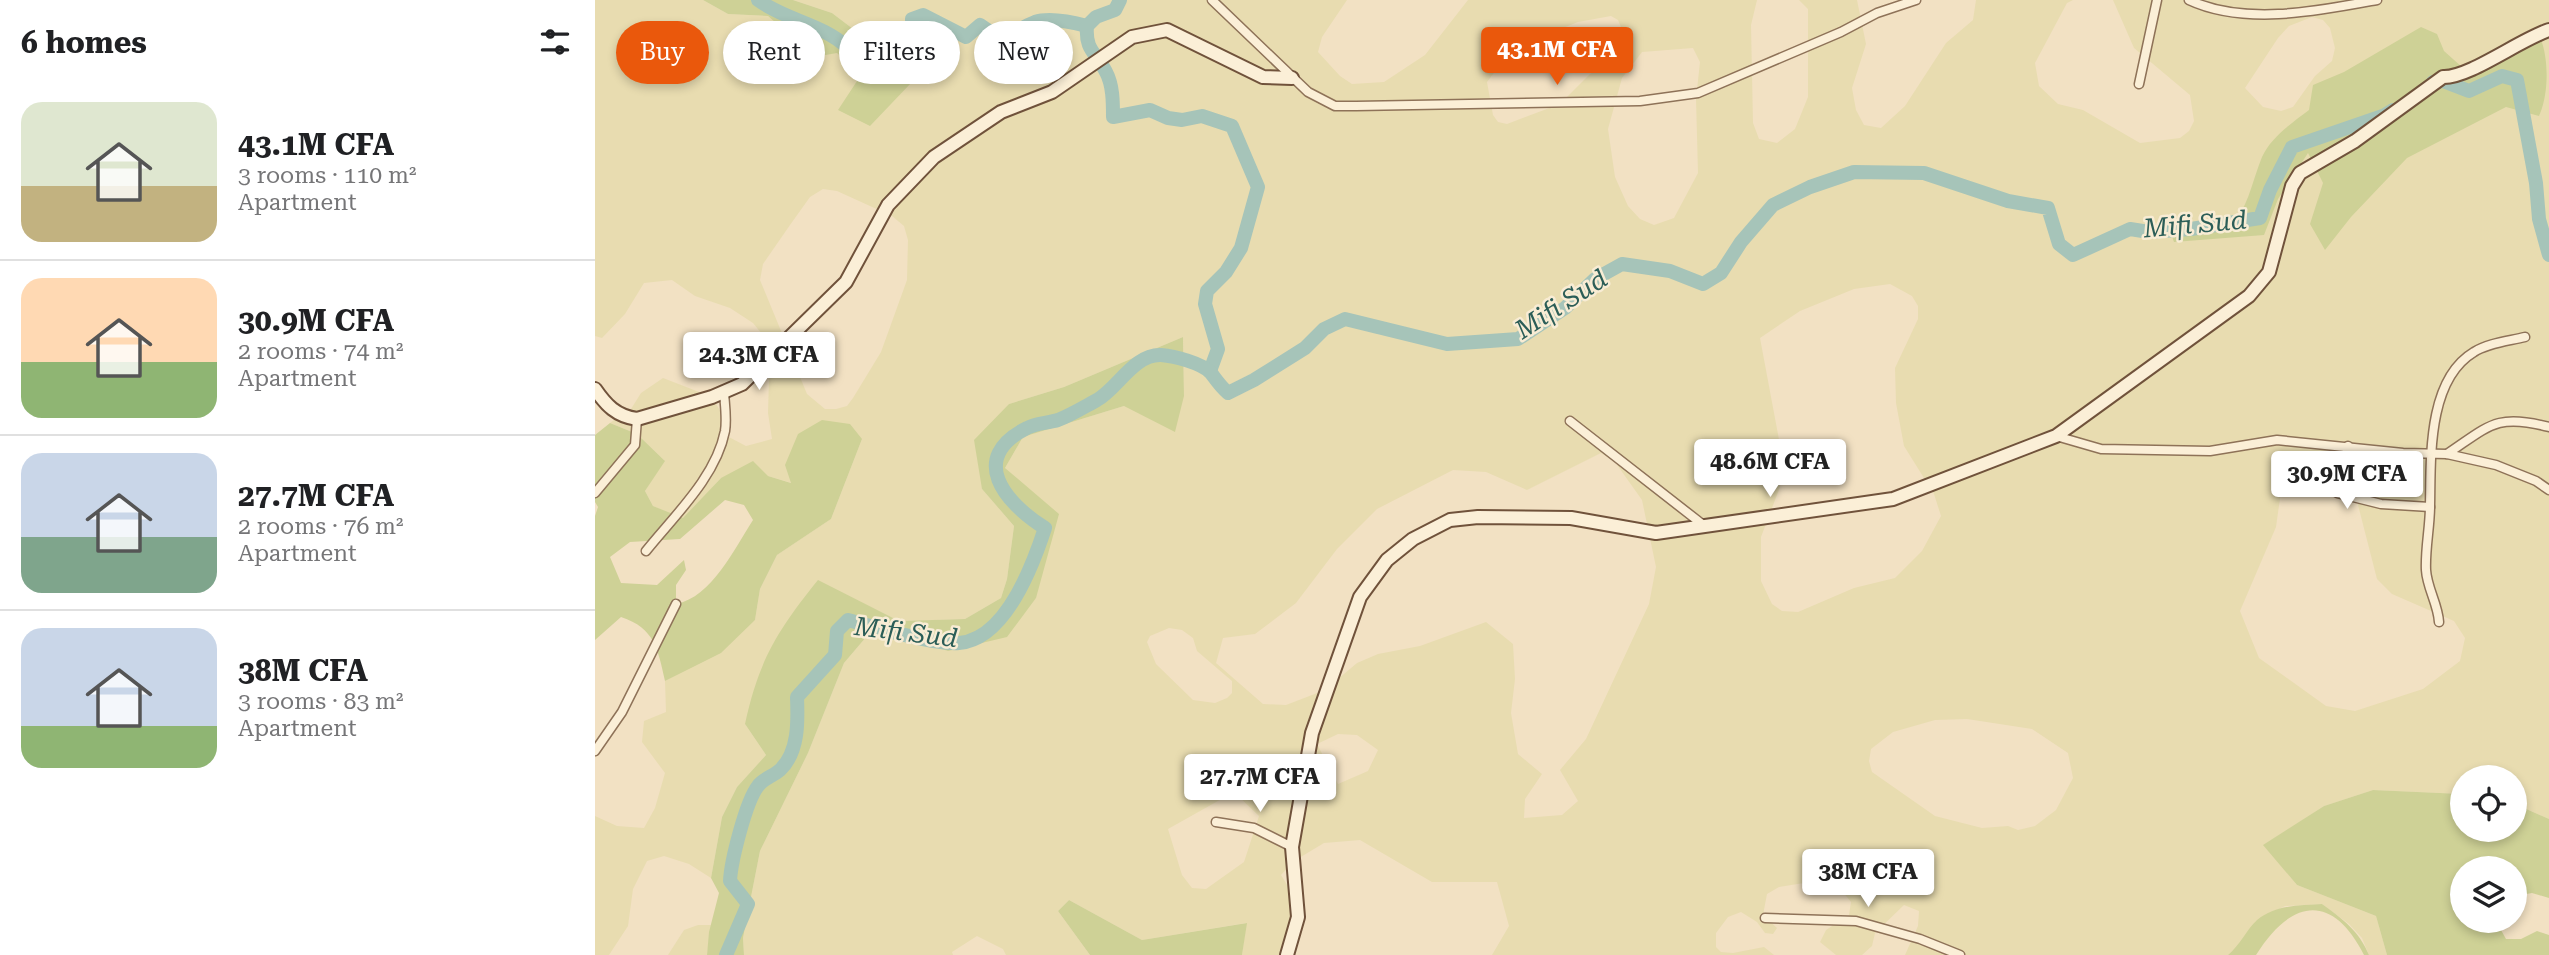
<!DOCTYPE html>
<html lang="en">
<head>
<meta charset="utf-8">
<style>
  body { margin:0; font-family:"Roboto Serif",serif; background:#f2f2f2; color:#202124; height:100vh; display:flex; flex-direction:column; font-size:26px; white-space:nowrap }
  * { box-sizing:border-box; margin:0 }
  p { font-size:23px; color:#757577 }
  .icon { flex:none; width:38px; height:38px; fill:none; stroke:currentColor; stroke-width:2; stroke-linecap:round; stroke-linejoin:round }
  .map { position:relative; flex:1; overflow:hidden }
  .panel { display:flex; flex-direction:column; background:#fff; width:595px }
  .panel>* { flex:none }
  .banner { position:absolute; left:21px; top:21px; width:665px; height:63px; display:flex; gap:14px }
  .controls { position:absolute; left:1855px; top:765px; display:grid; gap:14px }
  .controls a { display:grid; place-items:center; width:77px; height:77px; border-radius:50%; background:#fff; box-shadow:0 4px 10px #0003; font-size:35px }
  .price { position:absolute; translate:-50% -60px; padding:0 16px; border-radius:7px; background:#fff; color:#222; font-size:23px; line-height:46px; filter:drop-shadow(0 2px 4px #0008) }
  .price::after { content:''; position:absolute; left:50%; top:42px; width:21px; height:16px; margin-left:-10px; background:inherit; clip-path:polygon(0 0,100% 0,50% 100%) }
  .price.active { background:#ea580c; color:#fff }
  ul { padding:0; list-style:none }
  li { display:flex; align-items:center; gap:21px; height:175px; padding:0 21px }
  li+li { border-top:2px solid #e0e0e0 }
  li span { display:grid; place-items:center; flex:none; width:196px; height:140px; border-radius:21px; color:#555 }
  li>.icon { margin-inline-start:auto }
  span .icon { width:84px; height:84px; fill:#fffc; stroke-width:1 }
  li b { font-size:30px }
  h2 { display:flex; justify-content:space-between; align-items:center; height:84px; padding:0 21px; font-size:30px }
  .tag { padding:0 24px; border-radius:32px; background:#fff; box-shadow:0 4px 10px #0003; font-size:24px; line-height:63px }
  .tag.active { background:#ea580c; color:#fff }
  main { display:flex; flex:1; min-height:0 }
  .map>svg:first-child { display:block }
</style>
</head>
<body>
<main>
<section class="panel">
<h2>6 homes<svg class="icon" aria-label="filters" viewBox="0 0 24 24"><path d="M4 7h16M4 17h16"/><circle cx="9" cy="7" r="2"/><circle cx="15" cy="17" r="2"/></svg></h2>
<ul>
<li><span style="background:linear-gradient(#dfe7d0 60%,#c2b280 0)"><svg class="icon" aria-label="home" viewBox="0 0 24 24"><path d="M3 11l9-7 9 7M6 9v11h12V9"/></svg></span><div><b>43.1M CFA</b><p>3 rooms · 110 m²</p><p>Apartment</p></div></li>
<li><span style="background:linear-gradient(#ffd9b3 60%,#8fb573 0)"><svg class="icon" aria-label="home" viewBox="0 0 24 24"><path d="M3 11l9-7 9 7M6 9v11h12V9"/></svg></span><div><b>30.9M CFA</b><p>2 rooms · 74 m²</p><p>Apartment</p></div></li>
<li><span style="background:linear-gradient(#c9d6e8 60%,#7fa58c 0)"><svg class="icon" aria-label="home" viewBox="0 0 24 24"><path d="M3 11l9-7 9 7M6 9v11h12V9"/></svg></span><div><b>27.7M CFA</b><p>2 rooms · 76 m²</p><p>Apartment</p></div></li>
<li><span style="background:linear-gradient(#c9d6e8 70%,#8fb573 0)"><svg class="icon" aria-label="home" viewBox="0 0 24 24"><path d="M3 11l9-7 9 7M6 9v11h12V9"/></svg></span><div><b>38M CFA</b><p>3 rooms · 83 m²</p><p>Apartment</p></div></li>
</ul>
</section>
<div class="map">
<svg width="1954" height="955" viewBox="0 0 1954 955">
  <rect width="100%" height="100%" fill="#f2e1c3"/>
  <g fill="#e8dcb0" fill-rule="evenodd">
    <path d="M0 0H108L133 14 173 16 219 57 242 52 266 74 275 125 336 61 295 57 237 13 198 0H752L727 37 723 52 745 76 757 84 789 82 830 55 873 0H1162L1156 25 1158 123 1164 139 1182 143 1200 129 1213 97V9L1204 0H1262L1271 44 1257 88 1261 110 1269 125 1286 128 1310 106 1351 43 1378 20 1381 0H1478L1472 3 1440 63 1444 86 1463 104 1488 110 1545 143 1585 138 1594 131 1599 121 1595 95 1539 48 1518 0H1954V819L1920 804V777H1867V794L1778 790 1729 806 1669 845 1702 885 1781 916 1792 955H1774L1767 938 1754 924 1727 904 1690 906 1661 921 1647 943 1633 955H1310L1323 926 1324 911 1309 905 1280 933 1277 946 1267 955H1241L1225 942 1231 930 1254 915 1256 902 1247 891 1215 882 1184 887 1172 894 1168 915 1182 928 1178 934 1170 933 1162 922 1146 912 1133 917 1121 933V947L1126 952 1138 953 1169 947 1179 955H897L914 926 902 882H837L765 840 729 843 699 861 686 875 710 914 701 929 697 955H647L651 923 547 940 474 900 463 911 495 955H411L408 949 382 936 357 952 358 955H149L148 938 165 851 213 753 249 663 278 629 353 651 441 598 410 468 428 437 529 406 589 396 588 337 469 387 414 404 387 489 419 526 412 579 406 598 370 619 304 621 223 581 150 724 171 755 142 787 127 817 116 878 94 864 69 856 52 861 38 889 33 926 14 955H0V816L22 826 49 828 60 808 70 773 47 742 49 721 71 712 70 681 96 667 160 620 165 589 182 555 236 519 267 439 197 483 173 476 126 478 88 519 58 506 50 491 69 460 42 434 15 423 26 415 31 417 46 393 68 378 117 397 131 421 130 435 151 446 177 439 173 413 175 344 158 323 135 308 100 296 77 280 49 283 30 314 7 338 0 336ZM1016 16 1023 20 1026 27 1024 43 1008 67 995 74 965 104 912 124 903 122 898 115 892 82 911 57 923 46 983 22ZM1717 17 1728 20 1735 28 1740 48 1737 61 1720 76 1698 107 1686 111 1668 107 1650 88 1683 38 1694 26ZM1098 48 1105 62 1101 99 1103 173 1079 218 1059 225 1045 219 1033 206 1020 177 1013 129 1027 78 1047 52ZM228 189 242 191 297 216 309 226 313 240 312 280 286 352 258 398 252 406 241 409H230L212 394 165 280 168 264 195 225 215 197ZM1295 284 1317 296 1323 306V319L1300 368 1301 403 1309 446 1339 494 1346 516 1327 551 1300 578 1259 588 1203 612 1187 611 1177 604 1166 581V537L1185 487 1188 461 1165 338 1205 311 1259 289ZM1006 453 1020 462 1047 500 1061 567 1054 604 991 739 965 770 983 801 967 815 929 818 930 799 947 774 923 754 916 713 920 679 918 644 891 622 825 646 783 654 762 663 730 690 691 705 668 704 621 663 628 638 660 634 701 603 742 549 782 509 858 470 891 472 932 490ZM1753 466 1782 579 1797 594 1859 621 1870 638 1865 661 1828 689 1760 711 1731 706 1664 658 1645 611 1681 527 1688 477 1708 467ZM574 628 587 630 598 638 602 651 637 681V693L632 698 620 703 598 700 561 664 552 642 555 636ZM1372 719 1437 729 1473 753 1478 778 1461 810 1440 826 1423 830 1413 826 1387 828 1340 816 1277 772 1274 761 1276 749 1298 732 1340 720ZM743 734 762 735 783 750 773 771 743 784 722 744ZM639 792 664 816 649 862 611 889 597 888 587 875 573 829Z"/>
    <polygon points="103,925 116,925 112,955 73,955 89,930"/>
  </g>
  <g fill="#ced196" fill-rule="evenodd">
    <polygon points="108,0 198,0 237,13 295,57 337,61 275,126 243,110 266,75 242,53 219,57 173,16 133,14"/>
    <path d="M1826 27 1842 34 1849 51 1877 76 1908 53 1945 37C1954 58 1954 94 1944 116L1911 107 1812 158 1756 217 1730 250 1715 224 1728 183 1713 153 1683 199 1669 235 1579 242 1573 225 1642 219C1655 199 1658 179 1667 157 1676 137 1697 123 1714 110L1718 85 1749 72Z"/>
    <path d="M588 337 589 396 580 432 529 406 428 437 410 468 464 514 441 598 412 637 353 651 278 629 249 663 213 753 165 851 148 938 149 955H112L114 932 124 893 116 878 127 817 142 787 171 755 150 724C164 660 182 631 223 580L304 621 370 619 406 598 412 579 419 526 387 489 379 440 414 404 469 387Z"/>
    <path d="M227 420 255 424 267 439 236 519 182 555 165 589 160 620 126 653 70 681C63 650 60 628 26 617L0 640V516L3 507 0 502V435L15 423 42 434 70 461 50 491 58 506 88 518 126 478 158 461 173 476 196 483 190 465 203 434ZM130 500 149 505 158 520C139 549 117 597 81 604V585L91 570 89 560 62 585 26 583 15 557 35 542 85 539Z"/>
    <polygon points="1778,790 1867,794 1867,830 1920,830 1920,804 1954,819 1954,898 1937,893 1920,896 1920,868 1867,868 1867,920 1901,921 1911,939 1926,939 1942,931 1954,935 1954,955 1792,955 1781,916 1702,885 1668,845 1729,806"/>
    <polygon points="474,900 547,940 652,923 647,955 495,955 463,911"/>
    <path d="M1727 904C1748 919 1764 931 1774 955H1769C1737 892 1696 899 1661 955H1633C1645 945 1652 929 1662 920 1681 905 1705 905 1727 904Z"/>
  </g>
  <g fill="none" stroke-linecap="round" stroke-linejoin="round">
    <g stroke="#a6c4b9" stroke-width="14">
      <path d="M163 0C190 20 227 24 252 47 259 52 264 62 269 69L310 66 318 57 317 19 328 15 371 37 385 25C415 47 413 32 440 22 455 17 477 22 492 26"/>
      <path d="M525 0 520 10 501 17 492 26C490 51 501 52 511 72 518 85 518 102 518 117L555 110 573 118 587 120 607 116 637 126 663 187 646 248 631 272 612 291 610 304 623 349 615 371"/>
      <polyline points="1838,82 1848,81 1874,91 1907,76 1922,80 1941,183 1944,219 1954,255"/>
      <path d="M131 955 153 904 135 881C136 861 151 801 163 786 168 779 178 776 185 770 204 752 203 721 202 697L240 655 242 631 253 620C279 627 339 645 364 643 411 639 438 565 450 528 410 503 372 458 432 428 441 423 453 423 463 420 476 415 489 407 502 400 523 388 539 354 566 355 579 356 607 363 616 373 622 381 625 386 633 393L659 380 710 348 729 329 750 319 852 344 923 339 970 308 1000 279 1027 264 1075 271 1108 284 1126 273 1146 242 1178 205 1215 187 1259 172 1329 173 1413 201 1453 208 1464 244 1478 255 1535 229 1554 232 1596 229 1665 218 1675 190 1697 147 1790 115 1798 110"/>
    </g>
    <g stroke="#8e7258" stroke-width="11">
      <g id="street">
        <polyline points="617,0 713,92 740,106 761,106 1045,101 1103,93 1246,32 1282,13 1321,0"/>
        <path d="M1594 0C1650 26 1723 11 1782 0"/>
        <polyline points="1544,84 1562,0"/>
        <polyline points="975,421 1107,524"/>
        <polyline points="1461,436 1506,449 1615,451 1682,440 1808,453 1852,454 1901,465 1941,481 1954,490"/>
        <polyline points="1753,446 1742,493 1786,504 1835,507"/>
        <path d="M1852 454C1894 426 1901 413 1954 427"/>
        <polyline points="0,493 40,445 42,419"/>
        <path d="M51 551C79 516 121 477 130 431 132 419 130 406 129 393"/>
        <path d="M1844 622C1843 604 1832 588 1831 570 1830 549 1835 527 1835 506 1836 459 1832 380 1879 352 1893 343 1914 341 1930 337"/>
        <polyline points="0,751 27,712 81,604"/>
        <polyline points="621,822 659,828 697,847"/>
        <polyline points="1170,918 1261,921 1325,939 1365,955"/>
      </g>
    </g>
    <g stroke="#70523b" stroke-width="16">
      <g id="secondary">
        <path d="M0 389C11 405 21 416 42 419L117 397 147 384 251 282 293 205 339 157 406 112 457 92 537 37 572 30 668 77 697 78"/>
        <path d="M692 955 703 917 697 847 717 733 765 597 792 560 818 539 855 520 883 517 976 518 1061 533 1298 499 1461 436 1654 296 1674 272 1697 186 1705 173 1760 141 1848 77C1874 78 1924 40 1954 30"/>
      </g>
    </g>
    <use href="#street" stroke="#fbefd7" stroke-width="8"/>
    <use href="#secondary" stroke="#fbefd7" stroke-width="12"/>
  </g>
  <g text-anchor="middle" stroke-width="5" stroke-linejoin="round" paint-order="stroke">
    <g font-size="26" font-style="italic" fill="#2b5d57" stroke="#f8ecd4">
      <text transform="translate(1600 224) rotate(-5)" y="9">Mifi Sud</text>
      <text transform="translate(966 304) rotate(-33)" y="9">Mifi Sud</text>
      <text transform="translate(311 632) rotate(7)" y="9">Mifi Sud</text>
    </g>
  </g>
</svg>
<div class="controls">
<a><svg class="icon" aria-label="locate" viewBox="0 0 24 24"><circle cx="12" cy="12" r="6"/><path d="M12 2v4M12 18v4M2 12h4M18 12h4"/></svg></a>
<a><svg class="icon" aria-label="layers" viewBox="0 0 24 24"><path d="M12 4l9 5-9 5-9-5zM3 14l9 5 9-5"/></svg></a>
</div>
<b class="price active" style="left:962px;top:87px">43.1M CFA</b>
<b class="price" style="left:164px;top:392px">24.3M CFA</b>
<b class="price" style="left:1175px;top:499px">48.6M CFA</b>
<b class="price" style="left:1752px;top:511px">30.9M CFA</b>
<b class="price" style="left:665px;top:814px">27.7M CFA</b>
<b class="price" style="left:1273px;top:909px">38M CFA</b>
<div class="banner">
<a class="tag active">Buy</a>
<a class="tag">Rent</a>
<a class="tag">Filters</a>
<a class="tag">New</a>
</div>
</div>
</main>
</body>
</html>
